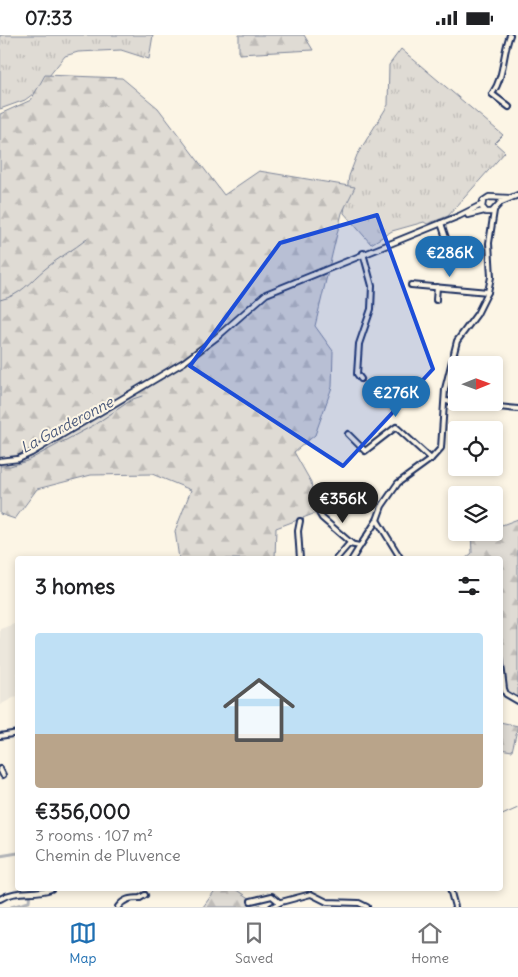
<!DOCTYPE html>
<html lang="en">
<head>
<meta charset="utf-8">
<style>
  body { margin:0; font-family:Delius,sans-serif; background:#f6f6f6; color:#202124; height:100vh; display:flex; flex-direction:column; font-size:19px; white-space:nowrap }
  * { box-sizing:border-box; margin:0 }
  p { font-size:16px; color:#757577 }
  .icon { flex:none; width:28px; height:28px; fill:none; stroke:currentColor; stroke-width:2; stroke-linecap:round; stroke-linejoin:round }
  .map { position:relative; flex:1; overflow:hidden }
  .side { position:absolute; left:15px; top:521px; width:488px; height:335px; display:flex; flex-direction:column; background:#fff; border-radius:5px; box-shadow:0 2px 8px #0003 }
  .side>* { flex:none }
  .needle { width:32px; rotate:89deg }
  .tools { position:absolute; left:448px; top:321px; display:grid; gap:10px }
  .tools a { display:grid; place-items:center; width:55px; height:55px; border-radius:5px; background:#fff; box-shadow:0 2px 8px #0003; font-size:25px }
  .price { position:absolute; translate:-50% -42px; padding:0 11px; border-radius:18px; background:#1f6fb2; color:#fff; font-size:16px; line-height:32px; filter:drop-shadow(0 1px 2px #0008) }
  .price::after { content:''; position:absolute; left:50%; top:30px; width:15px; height:11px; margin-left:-8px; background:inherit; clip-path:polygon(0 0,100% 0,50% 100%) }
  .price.active { background:#222; color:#fff }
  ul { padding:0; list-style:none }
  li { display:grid; align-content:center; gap:10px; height:265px; padding:0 20px }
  li span { display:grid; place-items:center; height:155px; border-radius:5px; color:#555 }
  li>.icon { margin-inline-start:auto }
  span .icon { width:90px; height:90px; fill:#fffc; stroke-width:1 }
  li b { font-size:21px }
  h2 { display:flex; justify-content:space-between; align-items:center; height:60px; padding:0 20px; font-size:21px }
  .status { display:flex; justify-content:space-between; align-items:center; height:35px; padding:0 25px; background:#fff; direction:ltr }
  .status svg { height:14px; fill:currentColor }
  .dock { display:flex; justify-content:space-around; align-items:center; height:70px; border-top:1px solid #e0e0e0; background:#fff; font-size:14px; color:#757577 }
  .dock a { display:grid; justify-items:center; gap:2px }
  .dock .active { color:#1f6fb2 }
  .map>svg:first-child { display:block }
</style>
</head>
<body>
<div class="status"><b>07:33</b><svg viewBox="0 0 49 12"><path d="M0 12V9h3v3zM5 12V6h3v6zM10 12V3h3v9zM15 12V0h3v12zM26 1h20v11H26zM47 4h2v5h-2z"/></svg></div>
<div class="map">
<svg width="518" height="872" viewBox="0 0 518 872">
  <defs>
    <pattern id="grass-tufts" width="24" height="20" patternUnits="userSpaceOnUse" patternTransform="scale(1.25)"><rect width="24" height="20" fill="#dfdbd4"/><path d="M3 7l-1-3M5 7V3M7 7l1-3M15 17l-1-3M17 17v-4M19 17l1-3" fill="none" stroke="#bfbcb8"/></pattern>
    <pattern id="forest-firs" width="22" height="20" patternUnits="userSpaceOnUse" patternTransform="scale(1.25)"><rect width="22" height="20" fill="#dfdbd4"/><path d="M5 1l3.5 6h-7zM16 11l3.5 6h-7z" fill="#bfbcb8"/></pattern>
  </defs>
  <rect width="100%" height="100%" fill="#fcf5e5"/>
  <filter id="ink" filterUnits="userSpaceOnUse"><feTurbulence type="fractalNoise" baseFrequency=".02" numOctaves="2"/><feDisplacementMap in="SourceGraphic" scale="10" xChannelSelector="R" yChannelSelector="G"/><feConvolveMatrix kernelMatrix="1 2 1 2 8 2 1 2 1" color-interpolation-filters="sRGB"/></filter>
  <g filter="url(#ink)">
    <polygon fill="#ece7dc" points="14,589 17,592 17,661 0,670 0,594"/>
    <g fill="url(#grass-tufts)" stroke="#7d8599">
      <polygon points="0,0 153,0 149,24 121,15 78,17 65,21 37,56 25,65 0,74"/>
      <polygon points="401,14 503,100 495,108 505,117 448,181 427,189 424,187 392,196 371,209 344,178 349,141 357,120 388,70 389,30"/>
    </g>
    <g fill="url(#forest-firs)" stroke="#7d8599">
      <polygon points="239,0 304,0 313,15 239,19"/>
      <polygon points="45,40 122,43 158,73 224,160 259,136 355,152 342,178 315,291 333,316 332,352 315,400 294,417 311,447 316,478 276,493 275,524 179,524 175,496 191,455 152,439 91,440 37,454 15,484 0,479 0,79 31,65"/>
      <polygon points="494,478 502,490 518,484 518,662 500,659 500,524 465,524 472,518 471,498 494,498"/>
      <polygon points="500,687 518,691 512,716 500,714"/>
      <polygon points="216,854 236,854 263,872 203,872"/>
    </g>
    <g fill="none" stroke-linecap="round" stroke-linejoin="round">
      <g stroke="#767f94" stroke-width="1">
        <path d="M0 265C22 260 29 247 45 234 58 223 73 215 87 204"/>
        <polyline points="0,431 10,431 27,426 94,390 133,364 142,361"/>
        <polyline points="500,781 518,773"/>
      </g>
      <g stroke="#b2b4b8" stroke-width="3">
        <polyline points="0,821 18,818"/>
        <polyline points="11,872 29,867 30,854"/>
      </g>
      <g stroke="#1b2f5e" stroke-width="8">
        <g id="minor">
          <path d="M509 72 492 59C505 41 502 20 510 0"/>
          <polyline points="441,188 450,215"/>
          <polyline points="411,250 488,257"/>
          <polyline points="436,265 437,252"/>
          <polyline points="361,344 357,339 359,309 371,274 372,251 363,218"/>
          <polyline points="445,366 456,367"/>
          <polyline points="458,368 518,374"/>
          <polyline points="348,399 365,416 396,392 431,424"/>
          <polyline points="320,472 318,476 322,483 352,509"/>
          <polyline points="377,485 401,524"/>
          <polyline points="300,524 298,496 300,486"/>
          <polyline points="336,524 349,509 360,511 377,485 382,471 398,448 431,424 441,413 445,354 457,306 477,279 488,257 491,242 489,208 494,176"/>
          <polyline points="352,524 360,511"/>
          <polyline points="500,621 504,654 506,659 518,666"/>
          <polyline points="0,701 18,698"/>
          <polyline points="0,734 3,740"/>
          <polyline points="450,854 455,872"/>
          <path d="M0 864C16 854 34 860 51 854"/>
          <polyline points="251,866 272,861 279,867"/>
          <path d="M118 872C124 864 130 863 140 863L145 860"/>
          <polyline points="272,872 281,867 311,859 327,867 359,868 367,872"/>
        </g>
      </g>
      <g stroke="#1b2f5e" stroke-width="8">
        <g id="major">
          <polyline points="509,163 489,162 483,166 482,172 486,177 492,177 501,167 518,160"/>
          <polyline points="468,180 484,176"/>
          <polyline points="0,426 18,424 31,418 184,327 217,302 266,259 459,181 481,170"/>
        </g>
      </g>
      <use href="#minor" stroke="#fcf5e5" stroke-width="4"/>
      <use href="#major" stroke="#fcf5e5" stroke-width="4.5"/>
    </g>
  </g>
  <path fill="#1d4ed8" fill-opacity="0.2" stroke="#1d4ed8" stroke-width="4" stroke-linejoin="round" d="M377 180 433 334 343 431 190 331 280 208Z"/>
  <g text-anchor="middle" stroke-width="4" stroke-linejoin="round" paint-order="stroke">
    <g font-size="15" font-style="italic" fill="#485779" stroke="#fcf5e5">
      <text transform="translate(67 390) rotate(-28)" y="5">La Garderonne</text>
    </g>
  </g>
</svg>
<div class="tools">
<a><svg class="needle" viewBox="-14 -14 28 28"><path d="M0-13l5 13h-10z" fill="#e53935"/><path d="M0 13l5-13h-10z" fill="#757577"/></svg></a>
<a><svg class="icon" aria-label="locate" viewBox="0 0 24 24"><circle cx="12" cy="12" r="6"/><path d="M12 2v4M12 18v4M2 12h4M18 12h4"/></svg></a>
<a><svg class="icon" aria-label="layers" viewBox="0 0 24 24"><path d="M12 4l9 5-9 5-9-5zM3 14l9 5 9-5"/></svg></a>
</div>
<b class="price" style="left:450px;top:243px">€286K</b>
<b class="price" style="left:396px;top:383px">€276K</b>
<b class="price active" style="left:343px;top:489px">€356K</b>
<section class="side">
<h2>3 homes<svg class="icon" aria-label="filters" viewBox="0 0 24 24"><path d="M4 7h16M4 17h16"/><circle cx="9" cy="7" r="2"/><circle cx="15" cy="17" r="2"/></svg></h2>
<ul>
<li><span style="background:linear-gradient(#bfe0f5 65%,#b9a48a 0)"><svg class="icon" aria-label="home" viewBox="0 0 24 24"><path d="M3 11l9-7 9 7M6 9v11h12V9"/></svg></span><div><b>€356,000</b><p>3 rooms · 107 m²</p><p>Chemin de Pluvence</p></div></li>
</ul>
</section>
</div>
<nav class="dock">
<a class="active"><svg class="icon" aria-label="map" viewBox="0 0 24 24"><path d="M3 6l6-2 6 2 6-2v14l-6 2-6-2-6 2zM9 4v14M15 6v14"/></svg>Map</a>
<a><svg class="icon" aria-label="saved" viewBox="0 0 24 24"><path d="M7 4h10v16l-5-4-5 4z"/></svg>Saved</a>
<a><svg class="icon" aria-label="home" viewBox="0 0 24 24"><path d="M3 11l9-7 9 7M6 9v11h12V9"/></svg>Home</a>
</nav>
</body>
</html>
